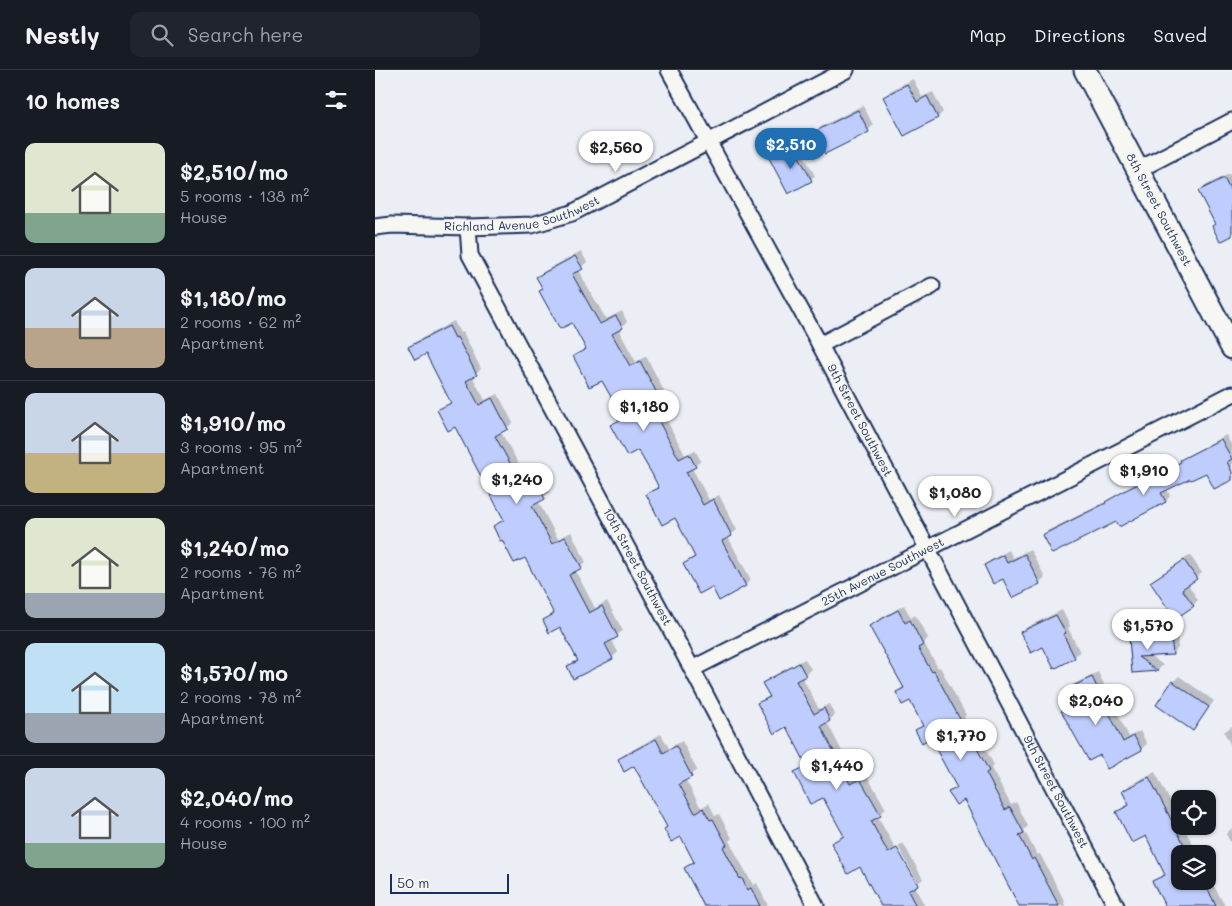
<!DOCTYPE html>
<html lang="en">
<head>
<meta charset="utf-8">
<style>
  body { margin:0; font-family:Mali,sans-serif; background:#20242c; color:#f1f3f6; height:100vh; display:flex; flex-direction:column; font-size:19px; white-space:nowrap }
  * { box-sizing:border-box; margin:0 }
  p { font-size:16px; color:#9ea1a6 }
  .icon { flex:none; width:28px; height:28px; fill:none; stroke:currentColor; stroke-width:2; stroke-linecap:round; stroke-linejoin:round }
  .map { position:relative; flex:1; overflow:hidden }
  .panel { display:flex; flex-direction:column; background:#171b24; width:375px }
  .panel>* { flex:none }
  .buttons { position:absolute; left:796px; top:720px; display:grid; gap:10px }
  .buttons a { display:grid; place-items:center; width:45px; height:45px; border-radius:10px; background:#171b24; box-shadow:0 1px 4px #0004; font-size:25px }
  .scale { position:absolute; left:15px; bottom:12px; width:119px; box-sizing:border-box; padding-left:5px; border:2px solid #1b2f5e; border-top:0; font-size:14px; line-height:18px; white-space:nowrap; color:#1b2f5e; -webkit-text-stroke:4px #f6f6f2; paint-order:stroke }
  .price { position:absolute; translate:-50% -42px; padding:0 11px; border-radius:18px; background:#fff; color:#222; font-size:16px; line-height:32px; filter:drop-shadow(0 1px 2px #0008) }
  .price::after { content:''; position:absolute; left:50%; top:30px; width:15px; height:11px; margin-left:-8px; background:inherit; clip-path:polygon(0 0,100% 0,50% 100%) }
  .price.current { background:#1f6fb2; color:#fff }
  ul { padding:0; list-style:none }
  li { display:flex; align-items:center; gap:15px; height:125px; padding:0 25px }
  li+li { border-top:1px solid #363941 }
  li span { display:grid; place-items:center; flex:none; width:140px; height:100px; border-radius:10px; color:#555 }
  li>.icon { margin-inline-start:auto }
  span .icon { width:60px; height:60px; fill:#fffc; stroke-width:1 }
  li b { font-size:21px }
  h2 { display:flex; justify-content:space-between; align-items:center; height:60px; padding:0 25px; font-size:21px }
  header { display:flex; align-items:center; gap:30px; box-sizing:border-box; height:70px; padding:0 25px; background:#171b24; border-bottom:1px solid #363941 }
  header strong { font-size:24px }
  nav { display:flex; gap:28px; margin-inline-start:auto; font-size:18px }
  .search { width:350px; height:45px; background:#20242c; display:flex; align-items:center; gap:12px; box-sizing:border-box; padding:0 18px; border-radius:10px; color:#9ea1a6; font-size:19px }
  main { display:flex; flex:1; min-height:0 }
  .map>svg:first-child { display:block }
</style>
</head>
<body>
<header>
<strong>Nestly</strong>
<div class="search"><svg class="icon" aria-label="search" viewBox="0 0 24 24"><circle cx="10" cy="10" r="6"/><path d="M15 15l6 6"/></svg>Search here</div>
<nav><a>Map</a><a>Directions</a><a>Saved</a></nav>
</header>
<main>
<section class="panel">
<h2>10 homes<svg class="icon" aria-label="filters" viewBox="0 0 24 24"><path d="M4 7h16M4 17h16"/><circle cx="9" cy="7" r="2"/><circle cx="15" cy="17" r="2"/></svg></h2>
<ul>
<li><span style="background:linear-gradient(#dfe7d0 70%,#7fa58c 0)"><svg class="icon" aria-label="home" viewBox="0 0 24 24"><path d="M3 11l9-7 9 7M6 9v11h12V9"/></svg></span><div><b>$2,510/mo</b><p>5 rooms · 138 m²</p><p>House</p></div></li>
<li><span style="background:linear-gradient(#c9d6e8 60%,#b9a48a 0)"><svg class="icon" aria-label="home" viewBox="0 0 24 24"><path d="M3 11l9-7 9 7M6 9v11h12V9"/></svg></span><div><b>$1,180/mo</b><p>2 rooms · 62 m²</p><p>Apartment</p></div></li>
<li><span style="background:linear-gradient(#c9d6e8 60%,#c2b280 0)"><svg class="icon" aria-label="home" viewBox="0 0 24 24"><path d="M3 11l9-7 9 7M6 9v11h12V9"/></svg></span><div><b>$1,910/mo</b><p>3 rooms · 95 m²</p><p>Apartment</p></div></li>
<li><span style="background:linear-gradient(#dfe7d0 75%,#9aa5b1 0)"><svg class="icon" aria-label="home" viewBox="0 0 24 24"><path d="M3 11l9-7 9 7M6 9v11h12V9"/></svg></span><div><b>$1,240/mo</b><p>2 rooms · 76 m²</p><p>Apartment</p></div></li>
<li><span style="background:linear-gradient(#bfe0f5 70%,#9aa5b1 0)"><svg class="icon" aria-label="home" viewBox="0 0 24 24"><path d="M3 11l9-7 9 7M6 9v11h12V9"/></svg></span><div><b>$1,570/mo</b><p>2 rooms · 78 m²</p><p>Apartment</p></div></li>
<li><span style="background:linear-gradient(#c9d6e8 75%,#7fa58c 0)"><svg class="icon" aria-label="home" viewBox="0 0 24 24"><path d="M3 11l9-7 9 7M6 9v11h12V9"/></svg></span><div><b>$2,040/mo</b><p>4 rooms · 100 m²</p><p>House</p></div></li>
</ul>
</section>
<div class="map">
<svg width="857" height="836" viewBox="0 0 857 836">
  <rect width="100%" height="100%" fill="#ebeef4"/>
  <filter id="ink" filterUnits="userSpaceOnUse"><feTurbulence type="fractalNoise" baseFrequency=".02" numOctaves="2"/><feDisplacementMap in="SourceGraphic" scale="10" xChannelSelector="R" yChannelSelector="G"/><feConvolveMatrix kernelMatrix="1 2 1 2 8 2 1 2 1" color-interpolation-filters="sRGB"/></filter>
  <g filter="url(#ink)">
    <g fill="#0003">
      <polygon points="538,9 547,27 558,22 568,42 563,47 510,27 515,21"/>
      <polygon points="488,35 498,55 493,61 441,63 446,57"/>
      <polygon points="422,72 440,106 414,122 395,88"/>
      <polygon points="854,104 857,106 857,165 841,154 825,122 830,116"/>
      <polygon points="206,181 212,192 203,200 231,249 247,241 252,252 243,259 261,292 271,286 289,321 280,328 310,385 320,380 326,391 317,398 334,430 344,425 362,460 353,467 376,510 370,515 337,516 309,494 321,485 301,447 273,425 284,416 264,378 237,356 248,347 227,309 200,286 211,278 197,251 169,219 162,208 168,202"/>
      <polygon points="79,251 85,263 88,262 106,299 97,306 110,330 123,324 138,353 126,362 147,400 159,393 175,422 163,431 183,469 196,462 211,492 200,500 220,538 232,531 248,561 236,569 243,582 237,588 193,596 203,589 186,555 169,550 180,542 150,486 140,492 119,457 129,449 81,356 63,341 77,331 52,282 35,277 40,272"/>
      <polygon points="851,365 857,376 857,409 831,401 792,419 795,426 791,431 744,456 742,450 669,465 674,460 733,431 757,416 808,390 812,386"/>
      <polygon points="655,479 670,507 664,513 628,508 610,496 616,490 634,480 638,488"/>
      <polygon points="815,485 827,503 813,514 823,530 818,535 777,513"/>
      <polygon points="529,535 536,548 540,545 553,568 549,573 563,598 565,597 591,645 589,647 602,672 606,671 619,695 616,698 636,735 641,732 653,756 649,760 662,785 665,784 690,832 689,833 690,836 645,836 590,729 575,722 582,716 555,667 542,660 549,654 535,629 522,622 529,616 496,556 501,551"/>
      <polygon points="687,540 695,556 693,558 705,582 699,587 668,575 647,563 652,557"/>
      <polygon points="802,561 803,578 797,584 774,585 788,595 783,600 758,602 756,569 761,563"/>
      <polygon points="430,589 436,599 427,607 444,639 454,634 460,645 452,652 481,709 491,704 511,739 502,746 541,814 539,816 550,836 503,836 506,834 486,796 458,773 469,764 449,726 421,703 432,694 412,656 384,633 395,625 389,613 394,608"/>
      <polygon points="723,602 754,667 765,661 772,674 766,679 725,684 688,641 696,634 690,622 695,616"/>
      <polygon points="804,606 839,631 818,660 798,612"/>
      <polygon points="857,656 857,678 849,662"/>
      <polygon points="286,664 294,678 307,671 322,700 310,709 326,738 334,733 340,746 344,744 357,768 354,771 378,815 382,813 393,836 328,836 325,831 327,829 310,798 319,790 306,765 293,757 260,695 244,690 250,684"/>
      <polygon points="780,702 805,750 805,756 808,756 823,784 805,784 805,811 832,811 832,803 850,836 792,836 779,811 791,803 771,764 742,742 755,733 749,721 754,715"/>
      <polygon points="857,758 857,775 851,764"/>
      <polygon points="528,773 548,809 543,813 523,776"/>
    </g>
    <g fill="#bfcdfe" stroke="#1b2f5e">
      <polygon points="532,14 542,32 552,26 563,48 529,66 508,27"/>
      <polygon points="483,40 494,62 450,84 439,62"/>
      <polygon points="418,75 437,111 413,124 394,88"/>
      <polygon points="849,108 857,124 857,166 845,172 837,156 840,154 823,121"/>
      <polygon points="200,186 208,199 197,204 225,254 241,246 248,258 237,264 255,296 265,291 284,327 274,333 304,389 314,384 321,397 311,402 328,435 338,429 357,466 347,471 371,516 344,531 337,517 324,524 308,494 320,487 313,473 300,448 287,455 271,424 284,418 277,404 263,380 252,386 235,355 247,349 235,325 227,311 214,317 198,286 211,279 197,253 185,259 164,221 168,219 161,207"/>
      <polygon points="74,256 80,268 82,267 102,305 91,311 104,335 117,328 133,359 120,366 141,404 153,397 170,429 157,436 177,474 190,467 207,498 194,505 214,543 227,536 243,567 230,574 238,589 198,609 192,596 203,591 185,557 174,563 168,550 179,544 150,488 139,493 127,470 125,471 118,456 129,450 80,357 73,361 62,340 76,333 51,284 40,290 33,277"/>
      <polygon points="846,369 857,389 852,392 857,402 857,410 839,419 831,403 816,410 815,409 786,423 791,432 744,457 741,452 677,484 667,465 731,433 730,432 751,420 806,392 805,390"/>
      <polygon points="650,484 665,514 637,528 628,509 618,514 609,495 628,485 632,493"/>
      <polygon points="809,490 822,509 807,519 819,536 800,549 775,512"/>
      <polygon points="523,540 530,553 535,550 548,575 543,578 557,602 559,601 586,651 584,653 596,677 600,675 614,701 611,703 630,740 635,737 649,763 644,765 657,790 659,788 684,836 644,836 589,730 581,735 573,722 582,718 555,668 547,673 540,660 548,656 535,631 527,635 521,622 529,618 494,556"/>
      <polygon points="681,545 691,563 688,564 700,588 679,599 668,577 656,583 645,562"/>
      <polygon points="796,566 798,585 763,587 783,601 757,603 754,568"/>
      <polygon points="424,593 431,606 421,611 439,644 449,638 455,651 446,656 475,714 485,709 499,733 506,746 496,751 513,783 522,778 543,815 533,821 541,836 506,836 485,797 473,804 456,773 469,766 448,728 435,734 419,702 432,696 419,671 411,657 399,664 382,633 395,627 387,613"/>
      <polygon points="717,607 748,672 759,666 767,680 732,699 725,685 714,691 686,641 696,636 688,621"/>
      <polygon points="797,611 834,637 818,661 781,635"/>
      <polygon points="281,669 288,683 301,676 317,707 304,714 320,743 328,738 335,750 338,749 352,775 348,777 365,809 367,808 372,820 376,818 385,836 329,836 309,798 319,792 306,767 296,772 289,759 292,757 259,696 249,702 243,689"/>
      <polygon points="774,707 814,784 805,784 805,811 829,811 841,836 790,836 777,811 790,805 771,766 757,773 741,742 754,735 747,721"/>
    </g>
    <g fill="none" stroke-linecap="round" stroke-linejoin="round">
      <g stroke="#1b2f5e" stroke-width="19">
        <g id="street">
          <path id="s1" d="M294 0 445 275 741 836"/>
          <polyline points="763,100 857,51"/>
          <path id="s2" d="M0 157 17 155 93 157 157 155 197 143 471 0"/>
          <path id="s3" d="M93 157 95 185 317 599 441 836"/>
          <polyline points="445,275 557,216"/>
          <path id="s4" d="M317 599 857 324"/>
        </g>
      </g>
      <g stroke="#1b2f5e" stroke-width="25">
        <g id="secondary">
          <path id="s5" d="M710 0 857 278"/>
        </g>
      </g>
      <use href="#street" stroke="#f6f6f2" stroke-width="15"/>
      <use href="#secondary" stroke="#f6f6f2" stroke-width="21"/>
    </g>
  </g>
  <g text-anchor="middle" stroke-width="4.5" stroke-linejoin="round" paint-order="stroke">
    <g font-size="12" fill="#1b2f5e" stroke="#f6f6f2">
      <text dy="4" stroke="none"><textPath href="#s5" startOffset="158">8th Street Southwest</textPath></text>
      <text dy="4" stroke="none"><textPath href="#s2" startOffset="149">Richland Avenue Southwest</textPath></text>
      <text dy="4" stroke="none"><textPath href="#s1" startOffset="399">9th Street Southwest</textPath></text>
      <text dy="4" stroke="none"><textPath href="#s3" startOffset="382">10th Street Southwest</textPath></text>
      <text dy="4" stroke="none"><textPath href="#s4" startOffset="214">25th Avenue Southwest</textPath></text>
      <text dy="4" stroke="none"><textPath href="#s1" startOffset="819">9th Street Southwest</textPath></text>
    </g>
  </g>
</svg>
<div class="buttons">
<a><svg class="icon" aria-label="locate" viewBox="0 0 24 24"><circle cx="12" cy="12" r="6"/><path d="M12 2v4M12 18v4M2 12h4M18 12h4"/></svg></a>
<a><svg class="icon" aria-label="layers" viewBox="0 0 24 24"><path d="M12 4l9 5-9 5-9-5zM3 14l9 5 9-5"/></svg></a>
</div>
<div class="scale">50 m</div>
<b class="price current" style="left:416px;top:100px">$2,510</b>
<b class="price" style="left:241px;top:103px">$2,560</b>
<b class="price" style="left:269px;top:362px">$1,180</b>
<b class="price" style="left:769px;top:426px">$1,910</b>
<b class="price" style="left:142px;top:435px">$1,240</b>
<b class="price" style="left:580px;top:448px">$1,080</b>
<b class="price" style="left:773px;top:581px">$1,570</b>
<b class="price" style="left:721px;top:656px">$2,040</b>
<b class="price" style="left:586px;top:691px">$1,770</b>
<b class="price" style="left:462px;top:721px">$1,440</b>
</div>
</main>
</body>
</html>
